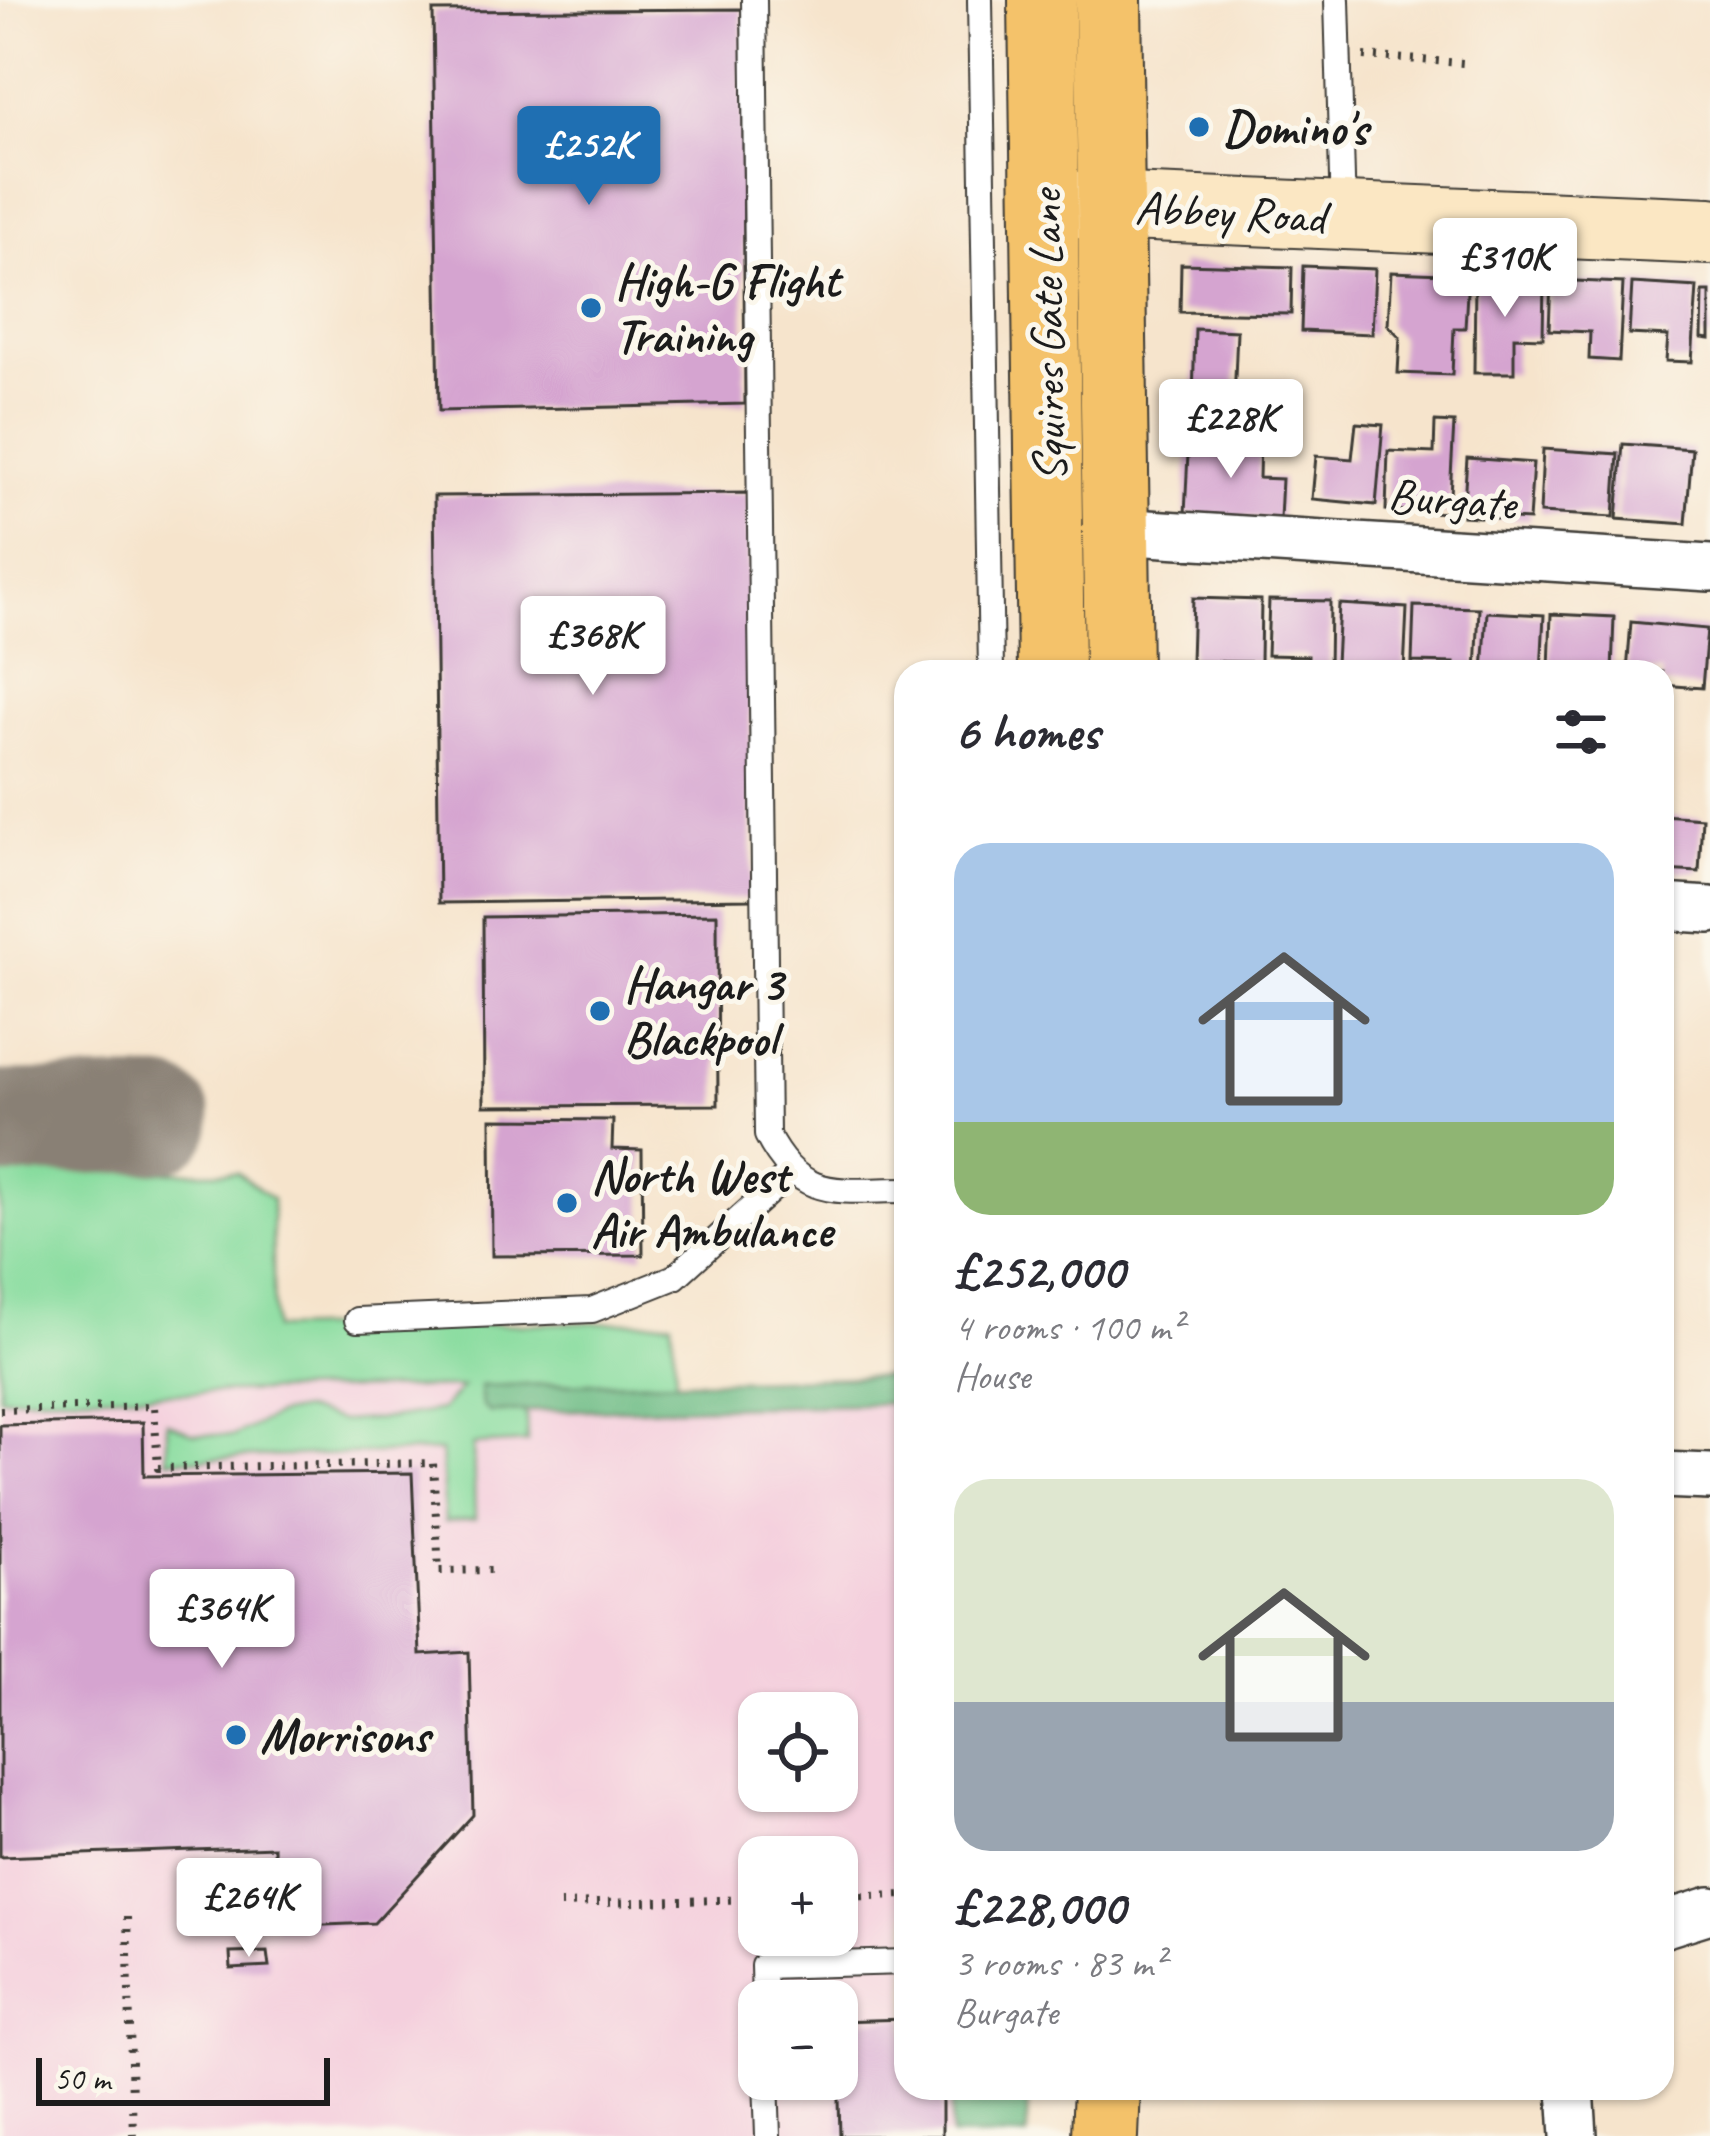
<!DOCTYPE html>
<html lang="en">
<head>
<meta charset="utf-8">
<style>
  body { margin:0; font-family:Caveat,sans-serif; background:#f2f2f3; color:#2b2b33; height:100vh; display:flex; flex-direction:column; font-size:45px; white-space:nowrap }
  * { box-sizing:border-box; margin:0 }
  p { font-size:39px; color:#7c7c81 }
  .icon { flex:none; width:66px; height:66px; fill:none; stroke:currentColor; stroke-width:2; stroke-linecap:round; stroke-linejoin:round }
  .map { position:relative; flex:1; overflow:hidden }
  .details { position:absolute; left:894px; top:660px; width:780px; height:1440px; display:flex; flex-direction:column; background:#fff; border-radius:36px; box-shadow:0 3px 9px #0004 }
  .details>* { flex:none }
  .buttons { position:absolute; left:738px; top:1692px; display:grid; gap:24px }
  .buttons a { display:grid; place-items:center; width:120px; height:120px; border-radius:24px; background:#fff; box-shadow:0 3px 9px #0004; font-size:60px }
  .scale { position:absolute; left:36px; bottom:30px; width:294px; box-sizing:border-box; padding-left:12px; border:6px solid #1c1c1c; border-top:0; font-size:33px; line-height:42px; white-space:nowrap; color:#1c1c1c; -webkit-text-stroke:9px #fbf7ec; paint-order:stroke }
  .price { position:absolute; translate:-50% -102px; padding:0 27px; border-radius:12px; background:#fff; color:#222; font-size:39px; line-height:78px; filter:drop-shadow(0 3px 6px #0008) }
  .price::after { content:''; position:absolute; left:50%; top:72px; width:36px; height:27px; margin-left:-18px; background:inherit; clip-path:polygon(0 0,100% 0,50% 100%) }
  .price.on { background:#1f6fb2; color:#fff }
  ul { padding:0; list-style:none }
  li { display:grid; align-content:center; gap:24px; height:636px; padding:0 60px }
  li span { display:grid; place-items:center; height:372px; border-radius:36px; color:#555 }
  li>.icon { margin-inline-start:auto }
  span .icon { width:216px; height:216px; fill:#fffc; stroke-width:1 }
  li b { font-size:51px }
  h2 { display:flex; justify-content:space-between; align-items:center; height:144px; padding:0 60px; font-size:51px }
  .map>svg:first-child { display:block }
</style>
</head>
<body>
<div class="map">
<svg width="1710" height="2136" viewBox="0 0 1710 2136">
  <rect width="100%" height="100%" fill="#fbf7ec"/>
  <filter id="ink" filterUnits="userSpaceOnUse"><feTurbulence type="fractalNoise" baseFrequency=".00833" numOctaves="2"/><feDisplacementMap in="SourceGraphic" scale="24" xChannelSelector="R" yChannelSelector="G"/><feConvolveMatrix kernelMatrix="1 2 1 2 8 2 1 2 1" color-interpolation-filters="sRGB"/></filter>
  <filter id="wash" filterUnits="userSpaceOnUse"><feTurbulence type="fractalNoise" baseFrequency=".004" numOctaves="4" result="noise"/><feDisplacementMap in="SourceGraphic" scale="48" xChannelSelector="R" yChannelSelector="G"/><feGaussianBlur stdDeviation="2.7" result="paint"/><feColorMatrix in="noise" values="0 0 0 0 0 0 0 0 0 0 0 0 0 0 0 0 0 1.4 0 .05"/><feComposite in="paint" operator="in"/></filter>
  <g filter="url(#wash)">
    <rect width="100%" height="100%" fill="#f6e4cc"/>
    <path fill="#f4cfdd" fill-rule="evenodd" d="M906 1376V2088H1028L1027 2136H0V1397ZM759 1713H837V1791H759ZM759 1857H837V1935H759ZM759 2001H837V2079H759Z"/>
    <polygon fill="#87dc9e" stroke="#527c5d" stroke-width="3" points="0,1171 237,1172 272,1199 274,1329 672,1321 676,1381 481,1386 489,1412 526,1411 527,1442 473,1445 475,1519 445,1522 441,1451 167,1460 167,1422 194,1434 233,1436 276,1415 302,1410 342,1421 390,1418 441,1410 462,1387 0,1397"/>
    <g fill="#6dbc85" stroke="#446c50" stroke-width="3">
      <polygon points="906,1376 906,1403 489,1412 482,1406 480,1386"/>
      <polygon points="951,2088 1028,2088 1027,2136 951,2136"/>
    </g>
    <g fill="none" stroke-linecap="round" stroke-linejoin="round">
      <polyline stroke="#898074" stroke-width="105" points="0,1123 159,1120"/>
    </g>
    <g id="blocks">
      <g fill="#d5a4d0">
        <polygon points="742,9 745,404 439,411 433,11"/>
        <polygon points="1181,264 1292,267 1291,314 1180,312"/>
        <polygon points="1303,266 1375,269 1372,334 1301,331"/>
        <polygon points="1391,272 1468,275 1465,328 1454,328 1452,375 1398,373 1400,337 1388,325"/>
        <polygon points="1475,278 1544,279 1543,338 1514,337 1514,373 1474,373"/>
        <polygon points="1551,280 1623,283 1619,361 1589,359 1590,332 1549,330"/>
        <polygon points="1632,283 1697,287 1692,362 1666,361 1668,336 1629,334"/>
        <polygon points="1703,292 1710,292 1710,339 1702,338"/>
        <polygon points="1195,329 1237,331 1234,402 1193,400"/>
        <polygon points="1435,422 1454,423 1449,513 1386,510 1388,451 1434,453"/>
        <polygon points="1356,423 1383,425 1376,505 1312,499 1316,456 1352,459"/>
        <polygon points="1207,436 1260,439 1259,478 1282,479 1280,519 1185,514 1188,454 1206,455"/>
        <polygon points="1623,444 1692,449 1686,524 1617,519"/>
        <polygon points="1543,449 1618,454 1614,517 1540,513"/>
        <polygon points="1467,458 1533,463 1529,520 1463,516"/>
        <polygon points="748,493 752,899 439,903 434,496"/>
        <polygon points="1193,598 1261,600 1260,662 1191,661"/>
        <polygon points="1269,600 1330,601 1329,672 1308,672 1308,656 1267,655"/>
        <polygon points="1339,604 1407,608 1404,672 1336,664"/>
        <polygon points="1414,606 1479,608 1476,672 1454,672 1454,663 1412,662"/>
        <polygon points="1487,612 1544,615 1541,672 1483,672"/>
        <polygon points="1551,614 1614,617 1612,672 1549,669"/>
        <polygon points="1631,622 1707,629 1702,688 1662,685 1662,672 1627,672"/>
        <polygon points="1662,815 1702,818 1699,872 1662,870"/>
        <polygon points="717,914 718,1105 484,1106 483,917"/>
        <polygon points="491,1119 613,1120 612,1149 642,1150 643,1255 492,1256"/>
        <rect x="900" y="1306" width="6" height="45"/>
        <polygon points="143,1422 144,1476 412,1473 420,1655 469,1652 473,1815 374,1923 276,1927 274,1847 0,1857 0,1425"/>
        <polygon points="267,1952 269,1967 231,1969 230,1953"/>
        <polygon points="906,2019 906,2088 942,2088 942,2136 840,2136 837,2021"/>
      </g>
    </g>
  </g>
  <g filter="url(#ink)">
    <use href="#blocks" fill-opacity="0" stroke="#3d3a36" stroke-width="3"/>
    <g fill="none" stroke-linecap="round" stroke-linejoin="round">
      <g stroke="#3d3a36" stroke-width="28">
        <g id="lane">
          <path d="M754 0 767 1135C801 1202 839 1190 906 1190"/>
          <polyline points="980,0 991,672"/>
          <polyline points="1337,0 1343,214"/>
          <polyline points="357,1320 592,1310 675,1277 790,1173"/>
          <polyline points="764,2001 763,1966 906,1962"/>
          <polyline points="766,2079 768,2136"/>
        </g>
      </g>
      <g stroke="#3d3a36" stroke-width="50">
        <g id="street">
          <polyline points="1116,531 1710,568"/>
          <polyline points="1662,907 1710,910"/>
          <polyline points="1662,1475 1710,1477"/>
          <polyline points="1662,1925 1710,1910"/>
          <polyline points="1571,2088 1574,2136"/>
        </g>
      </g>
      <g stroke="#3d3a36" stroke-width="70">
        <polyline id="secondary" points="1054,204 1710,231"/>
      </g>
      <g stroke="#3d3a36" stroke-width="70">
        <g id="primary">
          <polyline points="1042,0 1051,672"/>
          <polyline points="1108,0 1118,672"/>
          <polyline points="1105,2136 1107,2088"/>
        </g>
      </g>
      <g stroke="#3d3a36" stroke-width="8" stroke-dasharray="3 9" stroke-linecap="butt">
        <polyline points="1364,56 1463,63"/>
        <polyline points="0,1410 154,1406 158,1468 433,1463 439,1571 494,1570"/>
        <polyline points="837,1897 906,1895"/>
        <polyline points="560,1904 759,1899"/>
        <polyline points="127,1917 133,2136"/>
      </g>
      <use href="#lane" stroke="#fff" stroke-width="24"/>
      <use href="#street" stroke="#fff" stroke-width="45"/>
      <use href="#secondary" stroke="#fbe7c3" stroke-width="66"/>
      <use href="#primary" stroke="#f4c26a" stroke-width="66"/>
    </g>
  </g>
  <g fill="#1f6fb2" stroke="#fbf7ec" stroke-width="4.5">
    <circle cx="1199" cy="127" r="12"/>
    <circle cx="591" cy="308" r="12"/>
    <circle cx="600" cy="1011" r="12"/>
    <circle cx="567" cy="1203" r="12"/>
    <circle cx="236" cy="1735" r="12"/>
  </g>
  <g text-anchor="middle" stroke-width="10" stroke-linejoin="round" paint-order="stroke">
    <g font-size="48" font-weight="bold" fill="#1c1c1c" stroke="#fbf7ec" text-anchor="start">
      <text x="1223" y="144">Domino's</text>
      <text x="615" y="297">High-G Flight<tspan x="615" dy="55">Training</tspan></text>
      <text x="624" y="1000">Hangar 3<tspan x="624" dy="55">Blackpool</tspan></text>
      <text x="591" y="1192">North West<tspan x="591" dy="55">Air Ambulance</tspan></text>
      <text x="260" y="1752">Morrisons</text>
    </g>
    <g font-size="48" fill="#1c1c1c" stroke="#fbf7ec">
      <text transform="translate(1230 211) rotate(3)" y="17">Abbey Road</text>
      <text transform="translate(1046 336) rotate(-91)" y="17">Squires Gate Lane</text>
      <text transform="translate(1452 498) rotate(4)" y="17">Burgate</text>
    </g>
  </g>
</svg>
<div class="buttons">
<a><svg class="icon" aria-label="locate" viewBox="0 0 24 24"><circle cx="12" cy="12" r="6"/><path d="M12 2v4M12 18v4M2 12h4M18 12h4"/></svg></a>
<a>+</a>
<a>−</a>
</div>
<div class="scale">50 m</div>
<b class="price on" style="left:589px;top:208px">£252K</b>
<b class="price" style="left:1505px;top:320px">£310K</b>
<b class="price" style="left:1231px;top:481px">£228K</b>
<b class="price" style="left:593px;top:698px">£368K</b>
<b class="price" style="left:222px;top:1671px">£364K</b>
<b class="price" style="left:249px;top:1960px">£264K</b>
<section class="details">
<h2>6 homes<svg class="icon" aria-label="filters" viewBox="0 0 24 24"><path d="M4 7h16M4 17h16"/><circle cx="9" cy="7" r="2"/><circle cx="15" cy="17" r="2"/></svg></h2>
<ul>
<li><span style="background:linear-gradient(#a9c7e8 75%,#8fb573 0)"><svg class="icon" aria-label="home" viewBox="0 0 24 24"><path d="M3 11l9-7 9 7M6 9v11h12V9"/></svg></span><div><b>£252,000</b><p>4 rooms · 100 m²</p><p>House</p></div></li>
<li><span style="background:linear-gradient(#dfe7d0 60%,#9aa5b1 0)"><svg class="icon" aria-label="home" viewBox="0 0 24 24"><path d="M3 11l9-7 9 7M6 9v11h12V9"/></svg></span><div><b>£228,000</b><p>3 rooms · 83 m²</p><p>Burgate</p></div></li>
</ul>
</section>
</div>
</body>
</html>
